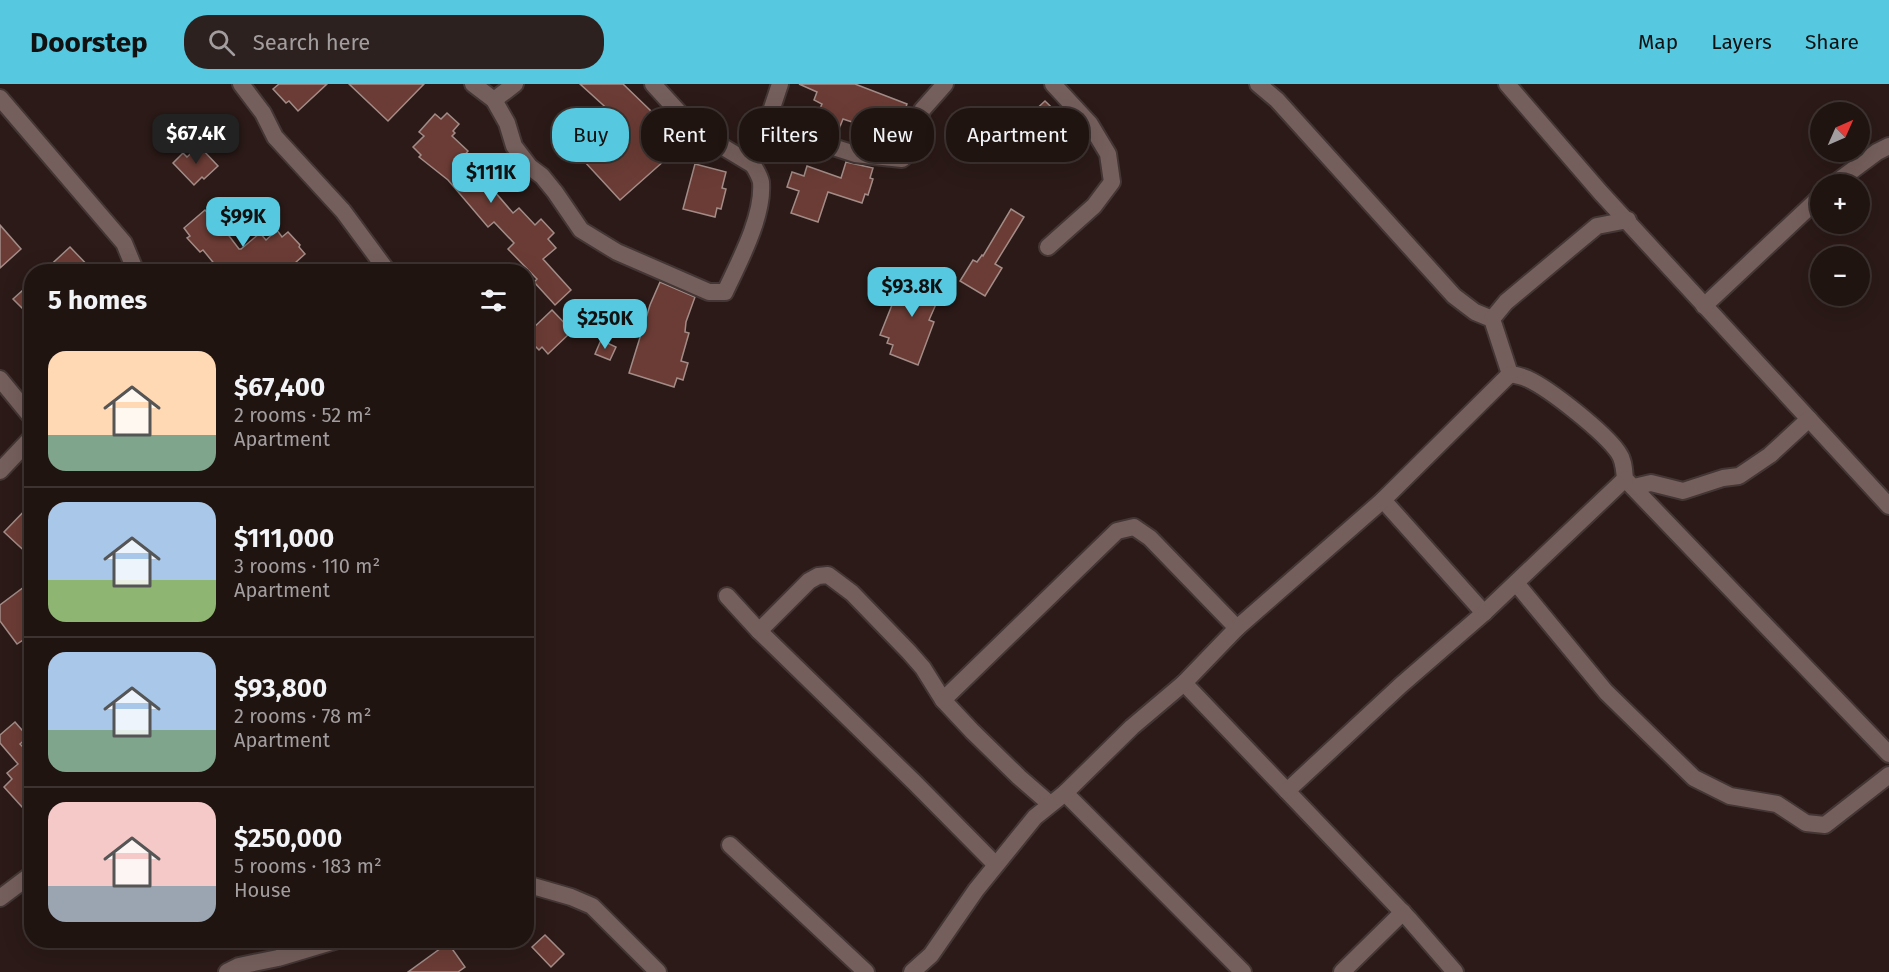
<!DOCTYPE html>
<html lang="en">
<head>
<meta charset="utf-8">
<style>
  body { margin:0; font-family:"Fira Sans",sans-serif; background:#2d211f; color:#f1f3f6; height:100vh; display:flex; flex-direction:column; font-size:22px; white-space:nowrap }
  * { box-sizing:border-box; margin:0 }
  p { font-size:20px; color:#a29e9f }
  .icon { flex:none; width:33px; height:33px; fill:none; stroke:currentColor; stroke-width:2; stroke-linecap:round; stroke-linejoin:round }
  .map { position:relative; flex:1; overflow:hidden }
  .details { position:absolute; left:24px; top:180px; width:510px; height:684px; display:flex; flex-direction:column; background:#201411; border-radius:24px; box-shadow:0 6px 24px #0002,0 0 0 2px #3d3331 }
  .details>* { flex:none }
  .hud { position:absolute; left:552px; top:24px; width:570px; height:54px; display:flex; gap:12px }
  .needle { width:39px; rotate:45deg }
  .buttons { position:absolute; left:1810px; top:18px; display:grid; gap:12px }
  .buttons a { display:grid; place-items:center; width:60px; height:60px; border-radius:50%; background:#201411; box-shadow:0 6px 24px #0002,0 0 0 2px #3d3331; font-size:30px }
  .price { position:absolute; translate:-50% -51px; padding:0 14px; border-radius:12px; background:#56c9e0; color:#111; font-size:20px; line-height:39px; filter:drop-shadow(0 2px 3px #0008) }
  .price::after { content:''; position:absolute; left:50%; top:36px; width:18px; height:14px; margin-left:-9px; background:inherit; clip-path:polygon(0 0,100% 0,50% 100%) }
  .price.on { background:#222; color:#fff }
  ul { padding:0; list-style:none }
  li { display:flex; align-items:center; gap:18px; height:150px; padding:0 24px }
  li+li { border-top:2px solid #3d3331 }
  li span { display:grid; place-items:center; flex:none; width:168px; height:120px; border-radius:18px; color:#555 }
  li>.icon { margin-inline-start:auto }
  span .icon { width:72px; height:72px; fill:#fffc; stroke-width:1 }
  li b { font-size:26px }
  h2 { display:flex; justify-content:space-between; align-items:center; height:72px; padding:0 24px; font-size:26px }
  .tag { padding:0 21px; border-radius:24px; background:#201411; box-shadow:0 6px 24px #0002,0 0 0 2px #3d3331; font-size:21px; line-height:54px }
  .tag.on { background:#56c9e0; color:#111 }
  header { display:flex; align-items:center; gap:36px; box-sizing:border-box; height:84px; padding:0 30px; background:#56c9e0; color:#111 }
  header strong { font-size:28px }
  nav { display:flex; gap:33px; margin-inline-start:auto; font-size:21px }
  .search { width:420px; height:54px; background:#2d211f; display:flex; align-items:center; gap:15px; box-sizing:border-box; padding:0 21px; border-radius:24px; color:#a29e9f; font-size:22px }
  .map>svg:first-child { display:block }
</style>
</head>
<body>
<header>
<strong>Doorstep</strong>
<div class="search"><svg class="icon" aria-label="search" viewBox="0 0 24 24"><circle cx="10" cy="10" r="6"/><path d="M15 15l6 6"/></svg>Search here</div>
<nav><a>Map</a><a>Layers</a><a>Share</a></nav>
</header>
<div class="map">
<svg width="1889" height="888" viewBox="0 0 1889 888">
  <rect width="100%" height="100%" fill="#2b1a17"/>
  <g fill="#6b3c35" stroke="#a38c88" stroke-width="1.5">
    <polygon points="279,0 327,0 298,27 289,17 286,19 273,5"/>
    <polygon points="349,0 424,0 388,37"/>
    <polygon points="580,0 623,0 651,27 648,30 655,37 652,40 671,59 668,62 674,68 620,116 584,77 617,45 607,36 613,30"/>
    <polygon points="799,0 855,0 907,20 899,43 894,41 891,51 843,35 837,50 813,39 822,20 814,16 817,8"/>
    <polygon points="1045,17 1077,48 1050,75 1041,66 1036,71 1020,55 1025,50 1017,43"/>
    <polygon points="447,29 459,40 453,47 455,49 452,52 468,67 464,72 513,129 519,124 535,141 541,135 554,149 548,155 556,164 543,175 571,206 555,221 534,198 537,195 508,165 514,159 494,138 488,143 448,96 419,73 421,71 413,63 424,52 419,48 435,30 441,35"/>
    <polygon points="968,40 994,58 984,73 958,54"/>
    <polygon points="199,62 218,82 204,95 202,93 194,101 173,79 183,69 187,73"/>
    <polygon points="846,78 873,84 870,94 873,95 868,111 865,110 862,119 828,108 818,138 791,129 799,107 787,103 792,88 804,92 807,82 841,94"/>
    <polygon points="695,80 726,88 722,104 726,105 721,125 717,124 715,133 683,125"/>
    <polygon points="1011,125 1024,133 995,180 1002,184 985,212 960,197 973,176 977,178 982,171 983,172"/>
    <polygon points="205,126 215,137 217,136 239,165 241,165 260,149 266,156 277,146 282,153 288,148 300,161 299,163 305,170 285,188 221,188 203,166 200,168 187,154 190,152 184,144"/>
    <polygon points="0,141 21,165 0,184"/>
    <polygon points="70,163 94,188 43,188"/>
    <polygon points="916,190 944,202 929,236 934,238 918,281 890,270 893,261 887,259 889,254 880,251 894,216 897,217 907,193 913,196"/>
    <polygon points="32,198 32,234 13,215"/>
    <polygon points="660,198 695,213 686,238 685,248 689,249 681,277 688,279 683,296 677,294 674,303 629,289 650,221"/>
    <polygon points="552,226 572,247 548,270 542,263 539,266 529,256 532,253 528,249"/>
    <polygon points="601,256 616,263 610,276 595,270"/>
    <polygon points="32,419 32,474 4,448"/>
    <polygon points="32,497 32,550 17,560 0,537 0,521"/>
    <polygon points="15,638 28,653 20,660 32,672 32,734 4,703 12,695 7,689 18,680 0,659 0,651"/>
    <polygon points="545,851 564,870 551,883 532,863"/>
    <polygon points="448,859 465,883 458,888 408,888"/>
  </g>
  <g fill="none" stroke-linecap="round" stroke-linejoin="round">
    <g stroke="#433634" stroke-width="20">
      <g id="minor">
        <polyline points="241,0 263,29 275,53 343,127 388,188"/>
        <path d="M473 0 494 16 507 39 514 62 530 83 542 92 555 108 581 146 617 168 709 208H725C739 178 764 132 761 98 760 93 756 86 753 81L780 0"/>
        <polyline points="653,0 695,46 753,81"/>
        <polyline points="1258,0 1277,16 1454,212 1475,228 1492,235 1510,290"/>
        <polyline points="1507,0 1601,109 1889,422"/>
        <polyline points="0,14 124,159 136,188"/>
        <polyline points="494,16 515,0"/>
        <polyline points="770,33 808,55 855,70 902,75 914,64 922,26 945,0"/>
        <polyline points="1834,100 1877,68 1889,62"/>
        <polyline points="1048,163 1094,122 1112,98 1108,70 1090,40 1053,0"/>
        <polyline points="1704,222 1821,112"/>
        <polyline points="1492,235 1506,218 1597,142 1628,136"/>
        <path d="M1510 290C1516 291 1522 292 1528 295 1550 305 1604 348 1618 368 1624 376 1624 385 1625 395L1889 670"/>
        <polyline points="0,295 32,334"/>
        <polyline points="0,387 32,353"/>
        <polyline points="1634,403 1651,399 1683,407 1723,394 1739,392 1770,371 1809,335"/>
        <polyline points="1383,416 1484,529"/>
        <polyline points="1516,499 1606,608 1694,694 1730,712 1777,720 1806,739 1825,741 1889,691"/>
        <polyline points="727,512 759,547 914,698 995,780"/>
        <polyline points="759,547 809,497 818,492 828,491 852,509 909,568 923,584 943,616 972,647 1019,693 1050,720"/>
        <polyline points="1184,599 1409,835 1455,888"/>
        <polyline points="943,616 1117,447 1134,443 1150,454 1237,544"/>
        <polyline points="1287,707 1401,601 1484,529 1625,395"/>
        <polyline points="1065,709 1243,888"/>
        <polyline points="730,761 866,888"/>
        <polyline points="526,800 571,813 592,822 658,888"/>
        <polyline points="0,814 32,790"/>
        <polyline points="227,888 239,882 278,874 338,856"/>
        <polyline points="912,888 931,871 976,806 1035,733 1065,709 1132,643 1184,599 1237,544 1383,416 1510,290"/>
        <polyline points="1342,888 1403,828"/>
      </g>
    </g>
    <use href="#minor" stroke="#755f5c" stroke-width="16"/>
  </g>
</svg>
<div class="buttons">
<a><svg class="needle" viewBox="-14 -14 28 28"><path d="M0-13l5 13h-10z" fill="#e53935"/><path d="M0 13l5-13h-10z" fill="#a29e9f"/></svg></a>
<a>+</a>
<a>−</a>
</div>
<b class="price on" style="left:196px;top:81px">$67.4K</b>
<b class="price" style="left:491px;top:120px">$111K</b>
<b class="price" style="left:243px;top:164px">$99K</b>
<b class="price" style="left:912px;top:234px">$93.8K</b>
<b class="price" style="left:605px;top:266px">$250K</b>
<div class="hud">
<a class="tag on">Buy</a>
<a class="tag">Rent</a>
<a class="tag">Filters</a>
<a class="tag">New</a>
<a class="tag">Apartment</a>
</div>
<section class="details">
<h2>5 homes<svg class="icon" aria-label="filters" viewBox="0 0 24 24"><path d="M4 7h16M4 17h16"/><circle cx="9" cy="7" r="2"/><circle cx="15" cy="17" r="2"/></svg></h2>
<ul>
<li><span style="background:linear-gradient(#ffd9b3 70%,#7fa58c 0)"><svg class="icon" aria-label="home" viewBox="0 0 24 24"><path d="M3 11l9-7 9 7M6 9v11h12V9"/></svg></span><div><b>$67,400</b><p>2 rooms · 52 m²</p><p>Apartment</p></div></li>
<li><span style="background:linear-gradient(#a9c7e8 65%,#8fb573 0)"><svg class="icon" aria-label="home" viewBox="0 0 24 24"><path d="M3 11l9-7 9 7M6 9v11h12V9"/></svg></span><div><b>$111,000</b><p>3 rooms · 110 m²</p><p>Apartment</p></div></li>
<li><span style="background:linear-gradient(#a9c7e8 65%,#7fa58c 0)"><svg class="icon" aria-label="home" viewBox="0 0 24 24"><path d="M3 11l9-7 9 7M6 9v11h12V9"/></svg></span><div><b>$93,800</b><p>2 rooms · 78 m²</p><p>Apartment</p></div></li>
<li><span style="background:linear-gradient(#f6c9c9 70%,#9aa5b1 0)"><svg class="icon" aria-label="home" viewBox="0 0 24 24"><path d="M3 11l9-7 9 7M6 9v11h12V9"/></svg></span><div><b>$250,000</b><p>5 rooms · 183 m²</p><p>House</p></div></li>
</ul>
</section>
</div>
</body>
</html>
